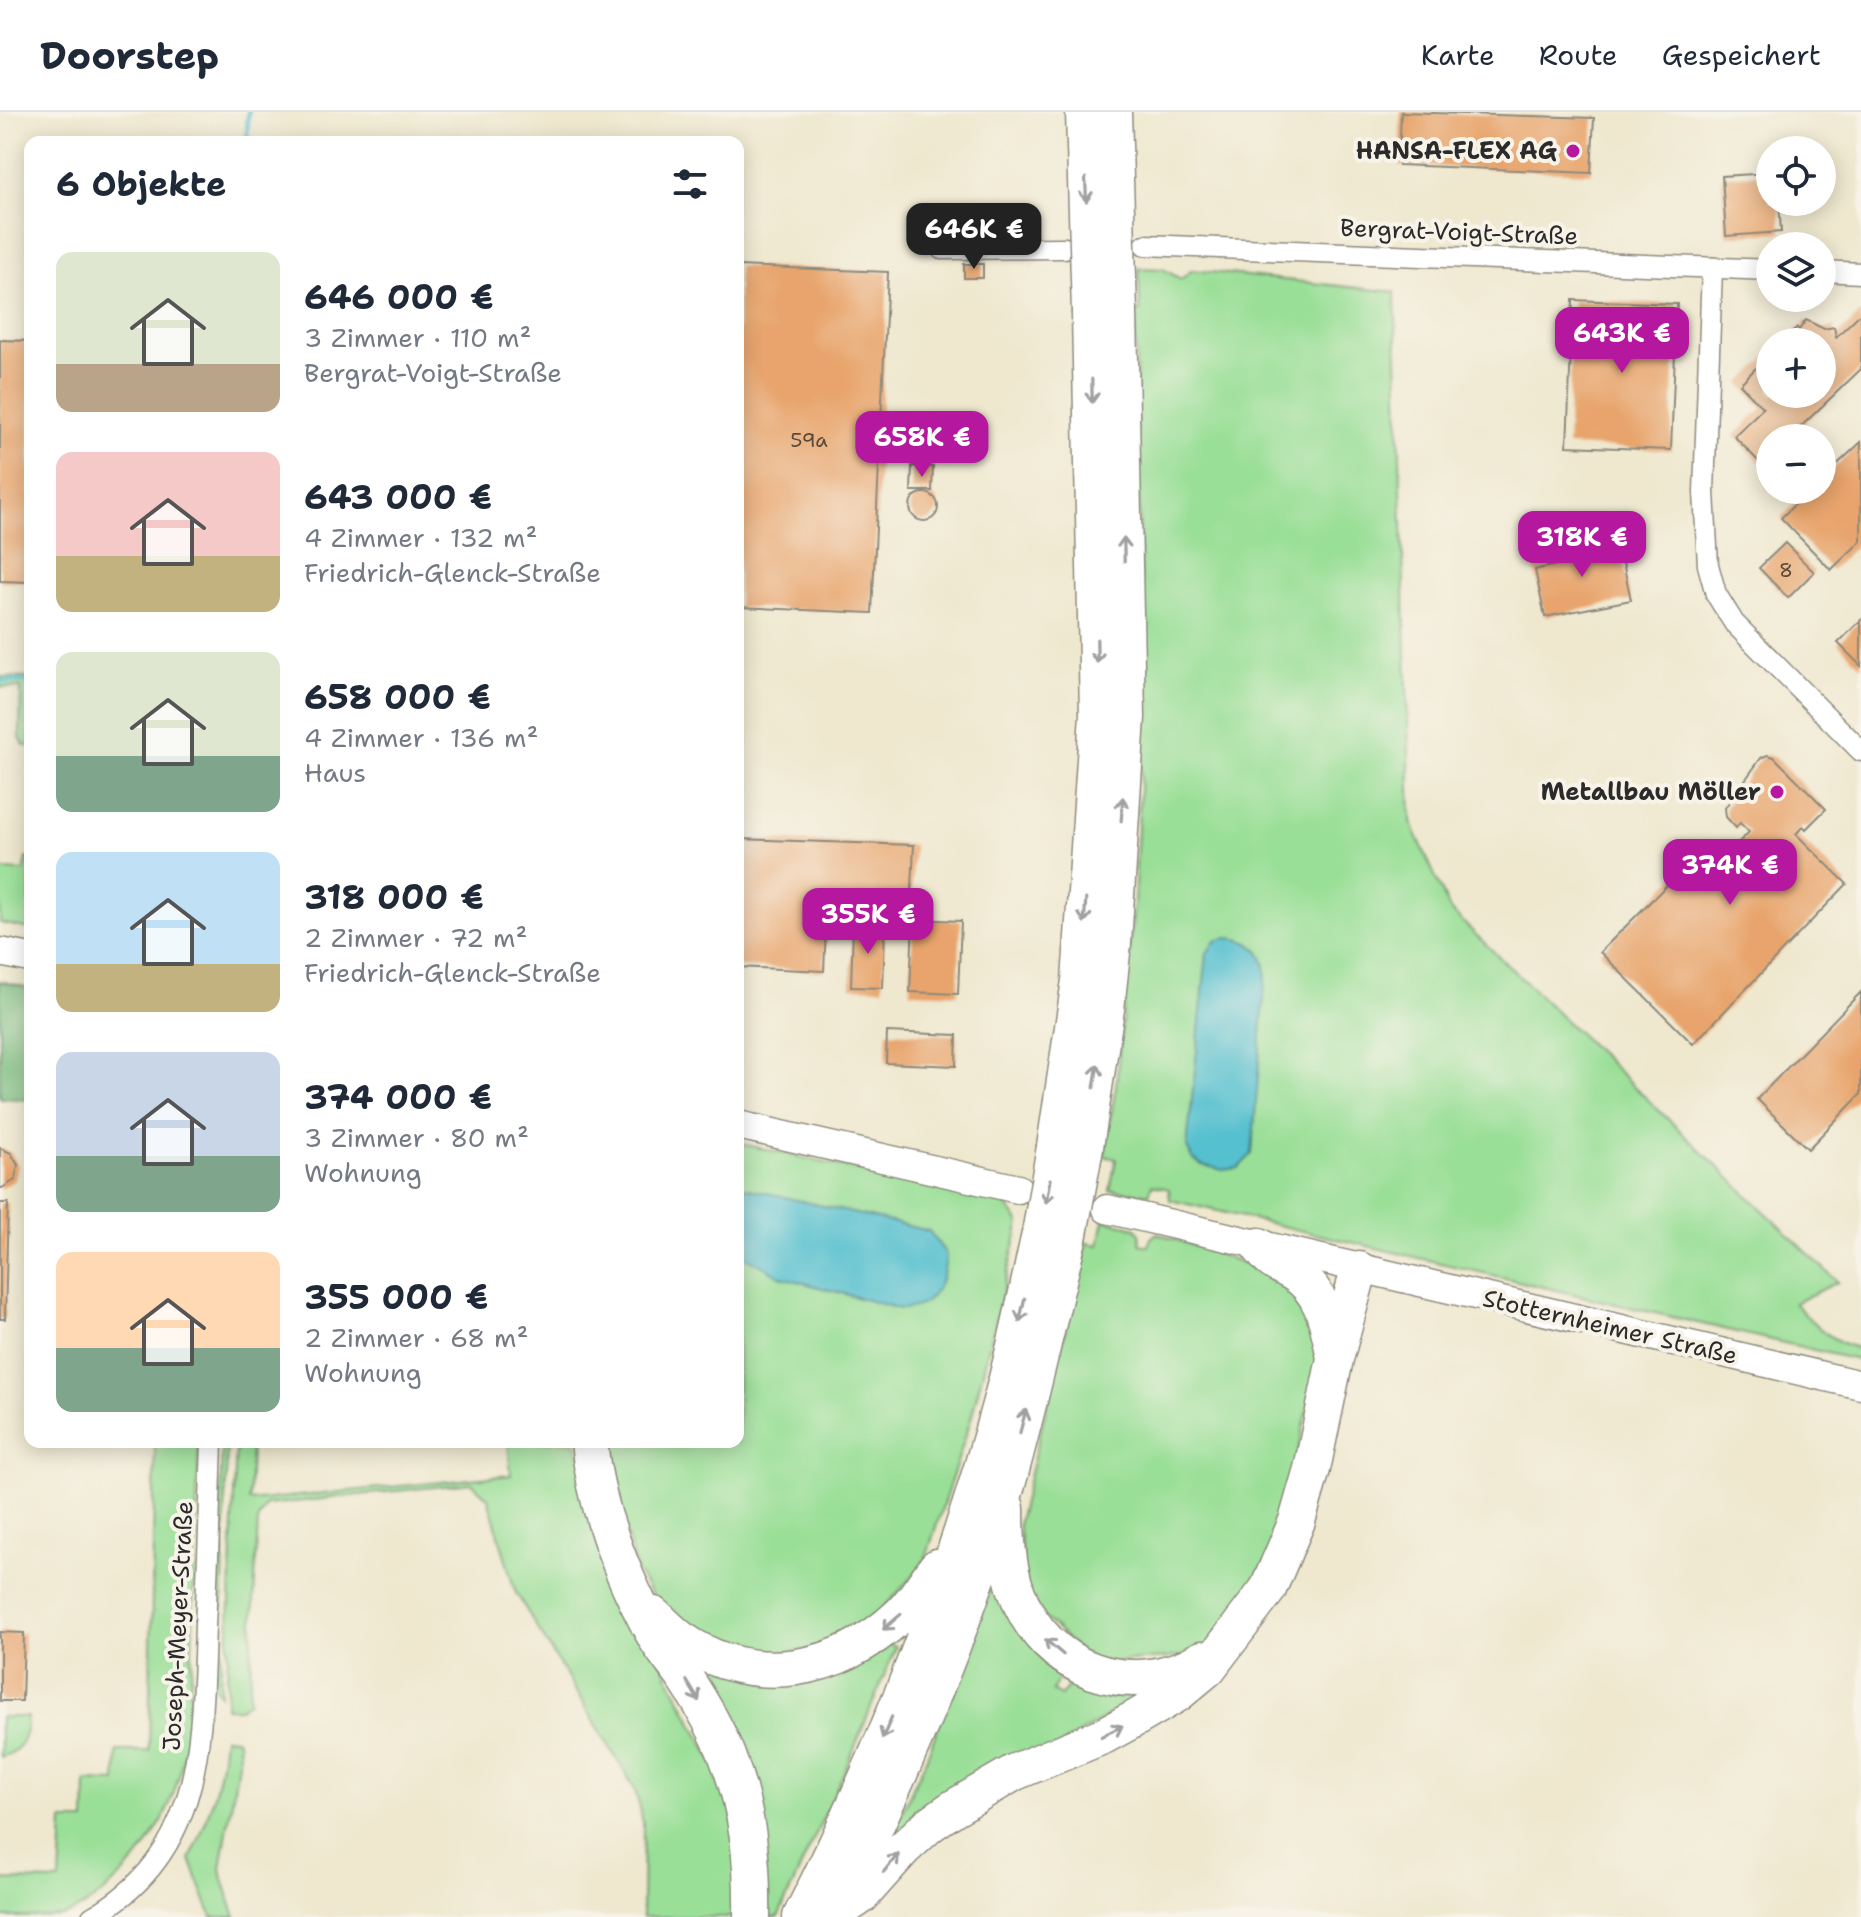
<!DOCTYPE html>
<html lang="de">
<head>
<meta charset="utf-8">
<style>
  body { margin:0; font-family:"Shantell Sans",sans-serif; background:#f6f6f7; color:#1f2937; height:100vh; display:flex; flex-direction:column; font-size:30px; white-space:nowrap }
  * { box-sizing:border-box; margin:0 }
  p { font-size:26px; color:#747a83 }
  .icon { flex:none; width:44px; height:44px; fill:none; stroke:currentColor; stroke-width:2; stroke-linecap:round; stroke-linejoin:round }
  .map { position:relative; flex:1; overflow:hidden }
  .details { position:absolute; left:24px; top:24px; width:720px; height:1312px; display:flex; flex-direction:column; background:#fff; border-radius:16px; box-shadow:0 4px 20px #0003 }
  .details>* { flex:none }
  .controls { position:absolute; left:1756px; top:24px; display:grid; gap:16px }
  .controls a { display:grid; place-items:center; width:80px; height:80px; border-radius:50%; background:#fff; box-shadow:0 4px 20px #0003; font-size:40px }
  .price { position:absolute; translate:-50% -68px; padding:0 18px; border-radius:16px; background:#b5179e; color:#fff; font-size:26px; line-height:52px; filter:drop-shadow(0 2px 4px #0008) }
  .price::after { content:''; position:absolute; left:50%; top:48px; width:24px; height:18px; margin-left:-12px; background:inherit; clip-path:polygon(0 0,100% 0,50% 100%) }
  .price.current { background:#222; color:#fff }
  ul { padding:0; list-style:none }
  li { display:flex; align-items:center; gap:24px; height:200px; padding:0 32px }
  li span { display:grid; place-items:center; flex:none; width:224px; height:160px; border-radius:16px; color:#555 }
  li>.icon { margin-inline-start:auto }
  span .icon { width:96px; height:96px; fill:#fffc; stroke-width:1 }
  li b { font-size:34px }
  h2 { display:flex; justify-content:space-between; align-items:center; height:96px; padding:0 32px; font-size:34px }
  header { display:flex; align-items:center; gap:48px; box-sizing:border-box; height:112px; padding:0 40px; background:#fff; border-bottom:2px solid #e0e1e3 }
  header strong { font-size:38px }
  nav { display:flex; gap:44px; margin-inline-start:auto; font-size:28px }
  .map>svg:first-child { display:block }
</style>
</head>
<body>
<header>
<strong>Doorstep</strong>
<nav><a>Karte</a><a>Route</a><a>Gespeichert</a></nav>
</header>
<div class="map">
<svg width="1861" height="1805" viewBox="0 0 1861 1805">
  <rect width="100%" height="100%" fill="#f7f3e8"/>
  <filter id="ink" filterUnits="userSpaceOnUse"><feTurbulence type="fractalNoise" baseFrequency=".0125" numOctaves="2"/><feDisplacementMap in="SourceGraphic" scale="16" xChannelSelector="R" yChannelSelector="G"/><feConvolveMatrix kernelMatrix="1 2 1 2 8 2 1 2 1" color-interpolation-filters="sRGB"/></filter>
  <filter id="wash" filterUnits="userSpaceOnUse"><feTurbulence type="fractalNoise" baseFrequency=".006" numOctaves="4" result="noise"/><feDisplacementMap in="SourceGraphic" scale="32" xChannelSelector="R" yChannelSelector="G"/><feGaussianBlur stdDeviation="1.8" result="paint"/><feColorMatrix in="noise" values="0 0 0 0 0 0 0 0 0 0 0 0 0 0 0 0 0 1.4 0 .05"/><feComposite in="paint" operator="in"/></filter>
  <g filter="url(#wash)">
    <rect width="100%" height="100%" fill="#efe8cf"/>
    <g fill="#9adf97" stroke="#628561" stroke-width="2">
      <path d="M1139 156 1163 157 1181 167 1192 158 1395 180 1411 710 1450 798 1838 1170 1794 1191C1814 1212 1831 1231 1861 1237V1249L1170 1088 1169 1077 1152 1073 1149 1082 1110 1078 1116 1047 1104 1044 1116 974 1134 792 1144 602 1135 200 1140 199Z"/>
      <polygon points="0,565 30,566 30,635 24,633 20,625 21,576 0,575"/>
      <polygon points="26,746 30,746 30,817 0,811 0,758 25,759"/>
      <polygon points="738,1031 1006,1092 1020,1111 971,1307 924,1452 852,1530 753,1547 665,1502 637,1460 602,1330 738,1330"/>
      <polygon points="1104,1108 1136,1116 1140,1122 1140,1132 1148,1134 1151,1126 1157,1121 1281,1164 1295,1173 1320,1225 1316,1262 1275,1437 1215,1527 1190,1544 1093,1552 1027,1489 1018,1410 1087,1131 1099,1133"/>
      <path d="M155 1330H199C197 1389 195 1448 193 1507 189 1610 195 1697 113 1772 99 1785 80 1799 61 1804 43 1805 19 1805 0 1805V1768L60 1769 63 1709H85L86 1669 116 1670 117 1639H149Z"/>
      <polygon points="222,1330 227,1330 220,1582 214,1574"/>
      <polygon points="236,1330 251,1330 249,1389 511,1363 508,1330 575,1330 661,1550 731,1684 742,1805 642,1805 643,1711 635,1677 515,1479 488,1386 472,1371 266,1393 258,1407 249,1589 240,1596 226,1596"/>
      <polygon points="997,1455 1061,1556 1060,1564 1052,1579 1061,1584 1074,1566 1154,1574 879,1750 926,1647"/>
      <polygon points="885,1530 896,1535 846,1656 778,1805 762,1805 697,1567 699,1549"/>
      <path d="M0 1605H27C27 1625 21 1641 0 1645Z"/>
      <path d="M224 1625 235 1626 238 1629 239 1645 221 1756 223 1768 236 1805H212L190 1747C209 1707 221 1669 224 1625Z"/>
    </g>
    <polygon fill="#7bbe80" stroke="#537456" stroke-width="2" points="0,869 30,876 30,988 0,986"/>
    <g fill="#54c0cf" stroke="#40767d" stroke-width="2">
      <path d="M1225 826C1249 826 1262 836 1266 859L1252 1042 1238 1056 1223 1058 1202 1053 1192 1046 1187 1035 1207 841 1215 829Z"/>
      <path d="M738 1074 929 1119 946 1142C944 1171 933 1197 900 1197L782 1165 738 1140Z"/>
    </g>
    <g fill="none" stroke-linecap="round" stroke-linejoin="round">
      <g stroke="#54c0cf" stroke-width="5">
        <polyline points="247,30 248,0"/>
        <polyline points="0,569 30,570"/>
      </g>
    </g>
    <g id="blocks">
      <g fill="#e8a46c">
        <polygon points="1401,0 1594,6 1591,61 1399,53"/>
        <polygon points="1770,61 1770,90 1779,90 1781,120 1726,124 1722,64"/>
        <rect x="964" y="152" width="19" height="14"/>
        <polygon points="738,154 888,160 872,501 738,495"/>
        <polygon points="1573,188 1677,192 1671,338 1567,334"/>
        <polygon points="1861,201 1861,257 1789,326 1770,326 1770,345 1762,353 1734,324 1763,296 1740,272 1770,242 1770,282 1822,282 1822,230 1783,230 1797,216 1799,218 1806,208 1824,217 1834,215 1836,225"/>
        <polygon points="0,228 30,229 30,470 0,469"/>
        <circle cx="926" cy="334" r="14"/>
        <polygon points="1861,330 1861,429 1831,458 1781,406 1804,383 1800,378 1822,378 1822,353 1829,360"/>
        <polygon points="912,354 933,355 932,379 911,379"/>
        <circle cx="924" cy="395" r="14"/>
        <polygon points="1594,426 1604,432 1606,444 1621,441 1631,488 1545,505 1535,458 1560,452 1556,432"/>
        <polygon points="1785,431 1814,460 1788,486 1759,456"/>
        <polygon points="1861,508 1861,554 1838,531"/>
        <polygon points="1767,643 1774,645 1826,697 1806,717 1803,714 1796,722 1847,772 1693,932 1600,840 1702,738 1717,752 1749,720 1740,711 1736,716 1726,705 1725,696 1761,646"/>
        <polygon points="738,727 914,733 911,797 827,794 824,859 738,855"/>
        <polygon points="913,807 961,809 958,882 910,880"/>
        <polygon points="853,813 885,814 883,876 851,875"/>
        <polygon points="1861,880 1861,982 1808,1037 1757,987"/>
        <polygon points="887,920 957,923 956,954 886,951"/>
        <polygon points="0,1036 11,1041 18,1053 15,1068 2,1076 0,1076"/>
        <polygon points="0,1091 8,1091 5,1207 0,1207"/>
        <polygon points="0,1520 24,1521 22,1589 0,1589"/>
      </g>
    </g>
  </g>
  <g filter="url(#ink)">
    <use href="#blocks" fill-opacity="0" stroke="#8d8a7d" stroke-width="2"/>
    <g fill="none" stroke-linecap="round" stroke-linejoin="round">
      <g stroke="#8d8a7d" stroke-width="23">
        <g id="minor">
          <polyline points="1145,133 1770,158"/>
          <polyline points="942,137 1065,136"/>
          <polyline points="1712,156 1704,380 1708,453 1716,482 1734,511 1861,639"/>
          <polyline points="1822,159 1861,161"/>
          <path d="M92 1805C205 1740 201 1629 205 1514 208 1453 210 1391 212 1330"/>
        </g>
      </g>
      <g stroke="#8d8a7d" stroke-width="31">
        <g id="secondary">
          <polyline points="0,840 30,846"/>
          <polyline points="738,1013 1018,1077"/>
          <polyline points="1107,1097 1861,1273"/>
        </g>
      </g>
      <g stroke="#8d8a7d" stroke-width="39">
        <g id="motorway">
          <polyline points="1055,1035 1080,869 1098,603 1090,201"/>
          <polyline points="1084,1041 1106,897 1113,831 1127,605 1119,200"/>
          <path d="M1259 1134C1274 1153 1273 1149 1292 1160 1322 1177 1328 1210 1334 1241"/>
          <path d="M589 1330C596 1399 622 1464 655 1524 664 1540 677 1554 687 1569 702 1592 717 1618 727 1644 748 1697 753 1749 752 1805"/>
          <path d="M1006 1396C1006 1424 1007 1454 1017 1481 1045 1559 1131 1589 1202 1547"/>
          <path d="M654 1503C663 1511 672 1521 682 1528 753 1577 840 1560 900 1503 914 1490 925 1470 937 1455"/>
          <path d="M838 1793C903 1659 964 1519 1006 1376 1029 1294 1048 1210 1068 1127"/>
          <polyline points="833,1803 861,1784 903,1737 929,1713 952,1697 1015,1660 1105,1623 1138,1605 1177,1582 1208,1556 1268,1477 1297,1409 1312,1357 1335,1247 1359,1158"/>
          <path d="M801 1805C885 1639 955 1462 1003 1282 1017 1230 1028 1176 1040 1122"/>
        </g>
      </g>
      <use href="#minor" stroke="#fff" stroke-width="20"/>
      <use href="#secondary" stroke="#fff" stroke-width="28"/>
      <use href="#motorway" stroke="#fff" stroke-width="36"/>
      <g stroke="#8d8a7d" stroke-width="39" stroke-linecap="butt">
        <g id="motorway-bridge">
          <polyline points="1084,0 1090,201"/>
          <polyline points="1113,0 1119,200"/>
          <polyline points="1040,1122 1055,1035"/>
          <polyline points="1068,1127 1084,1041"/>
        </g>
      </g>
      <use href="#motorway-bridge" stroke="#fff" stroke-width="36"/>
    </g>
    <defs><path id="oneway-shaft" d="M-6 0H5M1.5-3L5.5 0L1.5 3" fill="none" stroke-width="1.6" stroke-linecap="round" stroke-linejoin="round" transform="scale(2)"/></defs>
    <g stroke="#a0a0a0">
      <use href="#oneway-shaft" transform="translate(1086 78) rotate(88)"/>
      <use href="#oneway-shaft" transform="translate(1092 279) rotate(89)"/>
      <use href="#oneway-shaft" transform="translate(1124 437) rotate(-91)"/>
      <use href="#oneway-shaft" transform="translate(1097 539) rotate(89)"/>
      <use href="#oneway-shaft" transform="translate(1122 697) rotate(-86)"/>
      <use href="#oneway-shaft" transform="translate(1085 799) rotate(94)"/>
      <use href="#oneway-shaft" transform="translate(1096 964) rotate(-81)"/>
      <use href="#oneway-shaft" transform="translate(1048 1079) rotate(100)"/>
      <use href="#oneway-shaft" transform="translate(1022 1198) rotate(103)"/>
      <use href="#oneway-shaft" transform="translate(1023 1309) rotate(-75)"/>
      <use href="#oneway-shaft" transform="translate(892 1510) rotate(139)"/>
      <use href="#oneway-shaft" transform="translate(1054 1535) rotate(-140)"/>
      <use href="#oneway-shaft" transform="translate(693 1579) rotate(59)"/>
      <use href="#oneway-shaft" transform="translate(887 1616) rotate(113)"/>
      <use href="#oneway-shaft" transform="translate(1112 1619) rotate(-27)"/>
      <use href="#oneway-shaft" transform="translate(891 1751) rotate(-50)"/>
    </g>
  </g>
  <g fill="#b5179e" stroke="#f7f3e8" stroke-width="3">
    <circle cx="1573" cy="39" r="8"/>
    <circle cx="1777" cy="680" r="8"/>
  </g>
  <g text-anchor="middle" stroke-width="8" stroke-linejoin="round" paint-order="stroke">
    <g font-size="20" fill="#5a493b">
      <text x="809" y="335">59a</text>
      <text x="1786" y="465">8</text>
    </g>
    <g font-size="24" font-weight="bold" fill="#2b2b2b" stroke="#f7f3e8" text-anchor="end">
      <text x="1557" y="47">HANSA-FLEX AG</text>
      <text x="1761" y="688">Metallbau Möller</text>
    </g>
    <g font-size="24" fill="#2b2b2b" stroke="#f7f3e8">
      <text transform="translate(1459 120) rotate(2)" y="8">Bergrat-Voigt-Straße</text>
      <text transform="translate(1610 1215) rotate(13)" y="8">Stotternheimer Straße</text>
      <text transform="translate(178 1514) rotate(-87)" y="8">Joseph-Meyer-Straße</text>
    </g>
  </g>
</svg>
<div class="controls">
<a><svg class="icon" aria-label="locate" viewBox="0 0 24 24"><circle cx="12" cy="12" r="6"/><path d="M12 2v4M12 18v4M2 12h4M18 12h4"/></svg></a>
<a><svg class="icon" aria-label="layers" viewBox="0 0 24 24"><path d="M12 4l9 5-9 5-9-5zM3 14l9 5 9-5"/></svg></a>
<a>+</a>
<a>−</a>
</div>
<b class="price current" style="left:974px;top:159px">646K €</b>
<b class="price" style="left:1622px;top:263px">643K €</b>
<b class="price" style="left:922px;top:367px">658K €</b>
<b class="price" style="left:1582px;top:467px">318K €</b>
<b class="price" style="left:1730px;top:795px">374K €</b>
<b class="price" style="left:868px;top:844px">355K €</b>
<section class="details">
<h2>6 Objekte<svg class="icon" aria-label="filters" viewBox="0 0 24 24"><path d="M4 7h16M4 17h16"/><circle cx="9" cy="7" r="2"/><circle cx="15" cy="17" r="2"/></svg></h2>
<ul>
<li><span style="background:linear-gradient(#dfe7d0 70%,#b9a48a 0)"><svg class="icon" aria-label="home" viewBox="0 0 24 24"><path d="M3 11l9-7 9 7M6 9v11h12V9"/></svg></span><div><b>646 000 €</b><p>3 Zimmer · 110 m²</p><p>Bergrat-Voigt-Straße</p></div></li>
<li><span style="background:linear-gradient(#f6c9c9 65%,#c2b280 0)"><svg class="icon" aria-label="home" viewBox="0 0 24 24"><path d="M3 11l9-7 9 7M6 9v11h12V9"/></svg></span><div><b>643 000 €</b><p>4 Zimmer · 132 m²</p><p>Friedrich-Glenck-Straße</p></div></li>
<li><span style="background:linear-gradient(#dfe7d0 65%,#7fa58c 0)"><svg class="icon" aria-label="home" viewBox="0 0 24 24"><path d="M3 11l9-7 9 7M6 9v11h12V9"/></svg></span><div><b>658 000 €</b><p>4 Zimmer · 136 m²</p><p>Haus</p></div></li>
<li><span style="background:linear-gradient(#bfe0f5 70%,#c2b280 0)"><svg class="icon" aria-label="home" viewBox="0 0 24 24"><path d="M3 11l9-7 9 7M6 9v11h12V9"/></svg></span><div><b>318 000 €</b><p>2 Zimmer · 72 m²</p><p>Friedrich-Glenck-Straße</p></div></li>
<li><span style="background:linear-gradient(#c9d6e8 65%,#7fa58c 0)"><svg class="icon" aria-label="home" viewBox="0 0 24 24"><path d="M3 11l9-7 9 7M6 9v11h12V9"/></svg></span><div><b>374 000 €</b><p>3 Zimmer · 80 m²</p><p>Wohnung</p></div></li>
<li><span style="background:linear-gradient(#ffd9b3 60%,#7fa58c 0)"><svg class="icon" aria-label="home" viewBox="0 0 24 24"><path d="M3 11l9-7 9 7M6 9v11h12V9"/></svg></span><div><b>355 000 €</b><p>2 Zimmer · 68 m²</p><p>Wohnung</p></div></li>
</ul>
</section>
</div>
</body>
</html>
